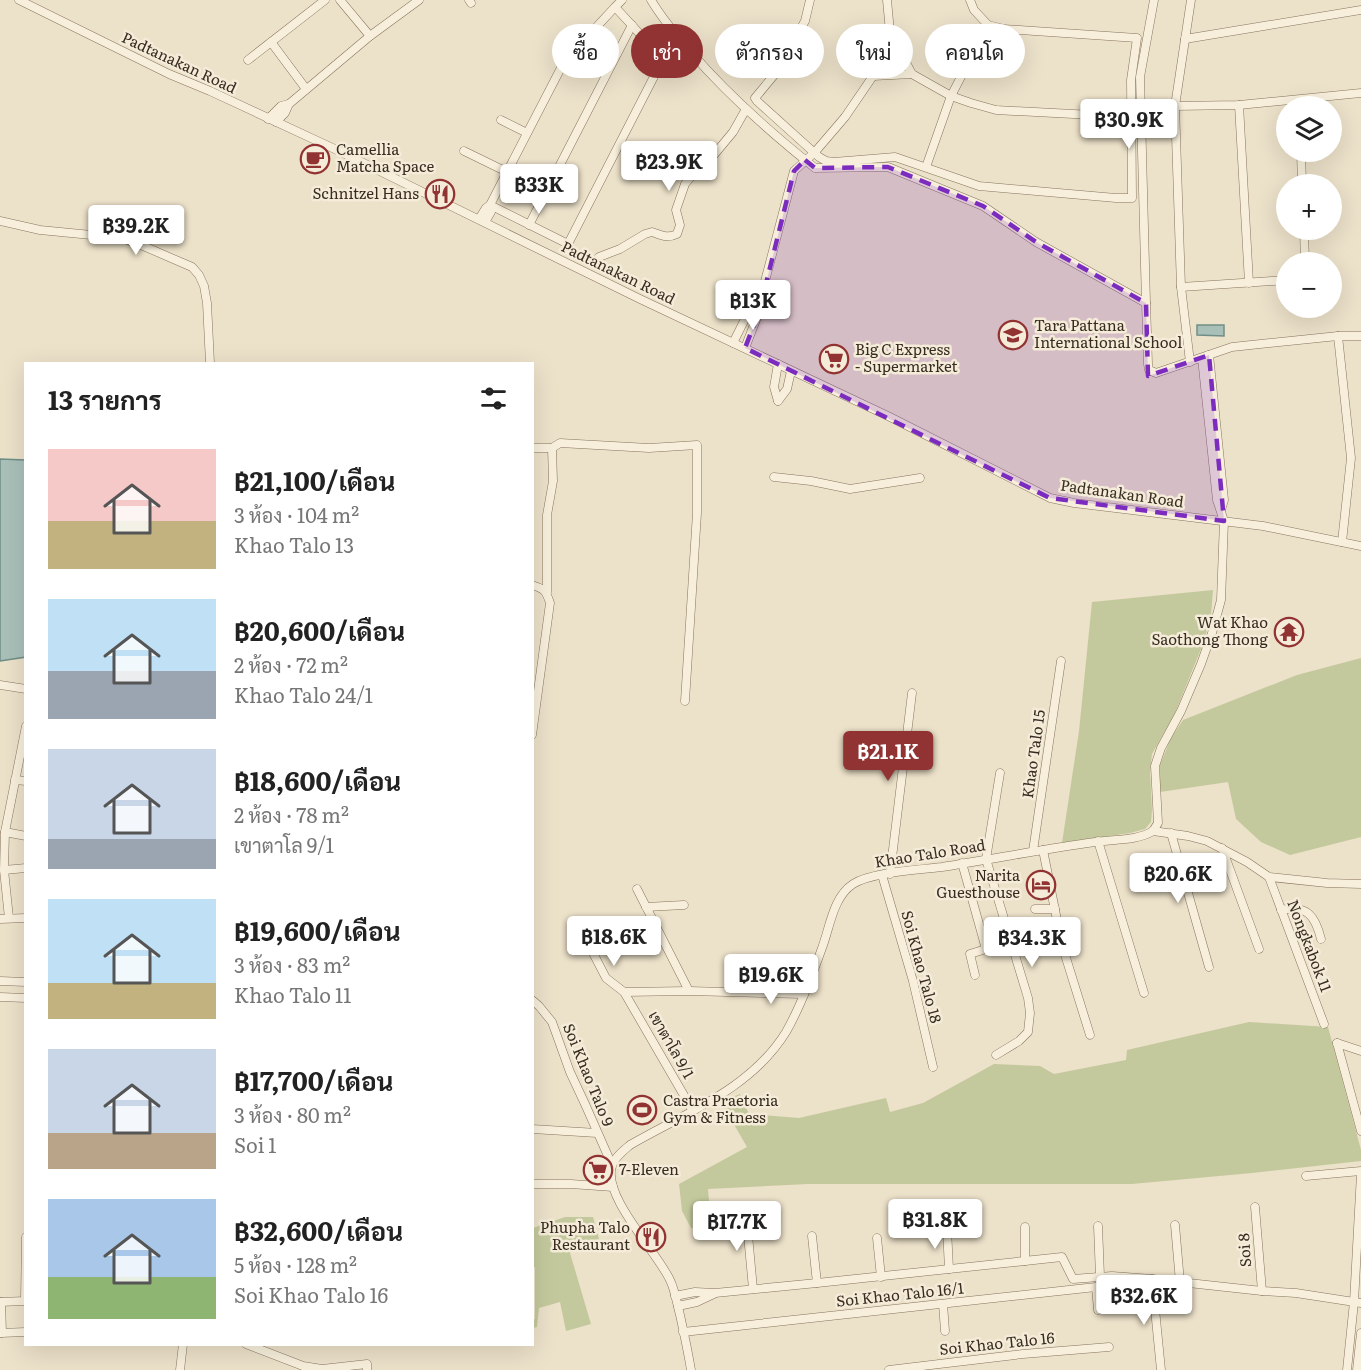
<!DOCTYPE html>
<html lang="th">
<head>
<meta charset="utf-8">
<style>
  body { margin:0; font-family:Literata,Sarabun,serif; background:#f6f6f6; color:#222; height:100vh; display:flex; flex-direction:column; font-size:22px; white-space:nowrap }
  * { box-sizing:border-box; margin:0 }
  p { font-size:20px; color:#767676 }
  .icon { flex:none; width:33px; height:33px; fill:none; stroke:currentColor; stroke-width:2; stroke-linecap:round; stroke-linejoin:round }
  .map { position:relative; flex:1; overflow:hidden }
  .side { position:absolute; left:24px; top:362px; width:510px; height:984px; display:flex; flex-direction:column; background:#fff; border-radius:0px; box-shadow:0 6px 24px #0002 }
  .side>* { flex:none }
  .hud { position:absolute; left:552px; top:24px; width:570px; height:54px; display:flex; gap:12px }
  .tools { position:absolute; left:1276px; top:96px; display:grid; gap:12px }
  .tools a { display:grid; place-items:center; width:66px; height:66px; border-radius:50%; background:#fff; box-shadow:0 6px 24px #0002; font-size:30px }
  .price { position:absolute; translate:-50% -51px; padding:0 14px; border-radius:6px; background:#fff; color:#222; font-size:20px; line-height:39px; filter:drop-shadow(0 2px 3px #0008) }
  .price::after { content:''; position:absolute; left:50%; top:36px; width:18px; height:14px; margin-left:-9px; background:inherit; clip-path:polygon(0 0,100% 0,50% 100%) }
  .price.selected { background:#923333; color:#fff }
  ul { padding:0; list-style:none }
  li { display:flex; align-items:center; gap:18px; height:150px; padding:0 24px }
  li span { display:grid; place-items:center; flex:none; width:168px; height:120px; border-radius:0px; color:#555 }
  li>.icon { margin-inline-start:auto }
  span .icon { width:72px; height:72px; fill:#fffc; stroke-width:1 }
  li b { font-size:26px }
  h2 { display:flex; justify-content:space-between; align-items:center; height:72px; padding:0 24px; font-size:26px }
  .tag { padding:0 21px; border-radius:27px; background:#fff; box-shadow:0 6px 24px #0002; font-size:21px; line-height:54px }
  .tag.selected { background:#923333; color:#fff }
  .map>svg:first-child { display:block }
</style>
</head>
<body>
<div class="map">
<svg width="1361" height="1370" viewBox="0 0 1361 1370">
  <rect width="100%" height="100%" fill="#ece1c9"/>
  <g fill="#c4c99d">
    <polygon points="1213,590 1211,615 1203,644 1175,713 1152,754 1150,772 1152,810 1151,822 1145,829 1130,833 1062,843 1079,731 1092,602"/>
    <polygon points="1361,658 1361,837 1290,855 1261,842 1236,819 1228,782 1160,792 1160,765 1171,738 1183,720 1297,675"/>
    <polygon points="1249,1022 1328,1027 1361,1150 1361,1161 1252,1173 1132,1184 808,1184 708,1189 711,1225 691,1228 682,1211 679,1184 747,1147 721,1102 740,1094 749,1114 799,1118 886,1098 890,1112 923,1103 994,1064 1040,1066 1054,1074 1126,1060 1127,1050"/>
    <polygon points="565,1217 593,1217 599,1239 570,1253 591,1324 566,1331 560,1302 539,1308 537,1327 533,1328 533,1320 535,1319 535,1267 532,1267 533,1228"/>
  </g>
  <g fill="#a9c0b9" stroke="#708e87" stroke-width="1.5">
    <polygon points="1197,325 1224,325 1224,336 1197,335"/>
    <polygon points="0,459 25,460 26,657 0,661"/>
  </g>
  <g fill="none" stroke-linecap="round" stroke-linejoin="round">
    <g stroke="#87745f" stroke-width="9">
      <g id="minor">
        <polyline points="19,0 169,74 210,91 339,151 640,299 888,416 1050,498 1074,503 1263,526 1361,546"/>
        <polyline points="340,0 370,36"/>
        <polyline points="469,0 471,3"/>
        <path d="M651 0C663 20 675 34 690 51 727 94 771 133 815 168L888 167 983 206 1036 242 1146 303 1148 364 1149 370 1156 373 1232 347 1338 336H1361"/>
        <polyline points="810,0 805,21 775,74 755,98 757,101 819,157 826,161 834,162 895,157 979,186 1116,198 1132,198 1131,80 1137,38 1004,29 988,25 974,10 970,0"/>
        <polyline points="615,7 663,59 568,244 490,205 564,62 615,7 622,0"/>
        <polyline points="890,32 912,74 951,96 971,103 996,110 1131,117"/>
        <polyline points="1185,39 1361,10"/>
        <polyline points="271,42 306,89"/>
        <polyline points="248,60 325,0"/>
        <polyline points="873,76 912,74"/>
        <polyline points="289,104 370,36 419,0"/>
        <polyline points="1239,105 1249,283"/>
        <polyline points="1175,106 1239,105 1361,93"/>
        <polyline points="268,119 281,106 289,104 285,113 276,122"/>
        <polyline points="501,120 527,133"/>
        <polyline points="464,151 507,172"/>
        <polyline points="1301,152 1302,184"/>
        <polyline points="926,167 951,96 988,25"/>
        <polyline points="479,219 486,208 490,205 491,212 485,222"/>
        <polyline points="0,221 40,230 122,238 141,245 192,267 199,275 204,286 207,303 210,363"/>
        <polyline points="529,225 632,25"/>
        <polyline points="1304,230 1305,262"/>
        <path d="M599 257 620 249 645 234 652 232C661 235 667 239 677 234L680 225 676 210 685 184 689 179 708 162 733 132 746 109"/>
        <polyline points="1181,287 1287,280"/>
        <polyline points="1146,303 1140,77 1154,0"/>
        <polyline points="1338,336 1351,458 1342,542"/>
        <polyline points="733,343 750,309 759,304"/>
        <polyline points="745,348 759,312 759,304 794,171 815,152 845,117 873,76 890,32 887,0"/>
        <polyline points="1209,355 1224,500 1221,510"/>
        <polyline points="1190,362 1181,287 1175,106 1191,0"/>
        <polyline points="778,364 774,387 778,401"/>
        <polyline points="778,401 787,389 791,371"/>
        <polyline points="532,448 552,448"/>
        <polyline points="774,477 811,481 850,489 920,478"/>
        <path d="M532 585C545 589 546 591 550 603L532 735"/>
        <polyline points="547,592 547,515 553,481 552,448 560,443 649,448 697,445 697,513 685,701"/>
        <polyline points="0,685 26,689"/>
        <polyline points="15,780 26,781"/>
        <polyline points="1153,831 1158,823 1155,766 1161,748 1181,711 1201,664 1212,633 1221,600 1224,521 1217,500 1202,358"/>
        <polyline points="1153,831 1188,836 1207,841 1247,862 1269,877 1327,883 1361,884"/>
        <polyline points="5,832 26,836"/>
        <polyline points="1171,833 1209,967"/>
        <polyline points="1098,841 1144,993"/>
        <polyline points="1222,848 1259,949"/>
        <polyline points="1043,850 1062,945 1090,1035"/>
        <polyline points="1033,851 1061,661"/>
        <polyline points="962,863 986,949 970,954 975,975"/>
        <polyline points="4,870 26,868"/>
        <polyline points="890,874 912,693"/>
        <polyline points="882,875 913,981 933,1067"/>
        <polyline points="1269,877 1324,1024"/>
        <polyline points="637,889 689,991"/>
        <polyline points="646,907 684,905"/>
        <polyline points="1035,909 1055,909"/>
        <path d="M1281 910C1307 905 1315 915 1321 939"/>
        <polyline points="9,918 4,870 5,832 26,726"/>
        <polyline points="0,919 26,918"/>
        <polyline points="592,951 606,978 624,992 689,991 804,994"/>
        <polyline points="0,981 26,982"/>
        <polyline points="624,992 693,1111"/>
        <polyline points="0,997 26,998"/>
        <polyline points="532,1000 539,1006 552,1022 570,1072 585,1104 612,1165"/>
        <polyline points="1337,1043 1361,1131"/>
        <polyline points="1337,1043 1361,1051"/>
        <polyline points="996,1055 1019,1041 1028,1032 1030,1013 1028,998 986,859 1000,773"/>
        <polyline points="532,1129 597,1133"/>
        <polyline points="1306,1176 1361,1171"/>
        <polyline points="532,1184 571,1184 613,1187"/>
        <polyline points="1255,1207 1262,1291"/>
        <polyline points="1175,1225 1180,1282"/>
        <polyline points="1098,1226 1100,1276"/>
        <polyline points="1025,1227 1025,1261"/>
        <polyline points="947,1229 949,1269"/>
        <polyline points="812,1236 817,1283"/>
        <polyline points="877,1238 881,1277"/>
        <polyline points="1152,1279 1161,1370"/>
        <polyline points="753,1289 748,1235 758,1222 757,1216"/>
        <polyline points="675,1296 695,1292 715,1293 817,1283 1062,1257 1073,1279 1112,1276 1152,1279 1262,1291 1296,1293 1361,1303"/>
        <polyline points="0,1302 25,1301 26,1237"/>
        <polyline points="1,1302 2,1333"/>
        <polyline points="943,1304 945,1331"/>
        <polyline points="678,1306 697,1302 714,1294"/>
        <polyline points="683,1332 1096,1287 1098,1310"/>
        <polyline points="0,1333 26,1332"/>
        <polyline points="246,1344 303,1366 322,1369 367,1364 367,1370"/>
        <polyline points="180,1370 183,1344"/>
        <path d="M691 1370C688 1352 684 1333 680 1315 677 1304 675 1290 670 1280 657 1252 602 1196 612 1166 614 1158 623 1151 630 1145 685 1113 751 1089 786 1032 801 1006 812 976 822 948 830 927 833 897 853 884 872 872 919 870 942 867 993 859 1044 849 1095 842 1113 839 1137 841 1153 831"/>
        <polyline points="889,1370 1023,1354 1109,1347"/>
        <polyline points="1347,1370 1354,1302 1361,1174"/>
        <polyline points="1357,1370 1361,1333"/>
      </g>
    </g>
    <use href="#minor" stroke="#f7efdb" stroke-width="8"/>
  </g>
  <path fill="#7b2cbf" fill-opacity="0.2" stroke="#7b2cbf" stroke-width="4.5" stroke-dasharray="12 8" stroke-linejoin="round" d="M805 160 815 168 888 167 983 206 1036 242 1146 303 1148 376 1209 355 1224 521 1050 498 745 348 759 312 794 171Z"/>
  <defs>
    <g id="cafe-ring" transform="scale(1.5)"><circle r="9.5" fill="#f4ecd8" stroke="#923333" stroke-width="1.5"/><path d="M-5.5-4.5H6V0H3Q3 3.5 0 3.5H-2.5Q-5.5 3.5-5.5 0ZM3-3.2v2h1.7v-2ZM-6 4.5H4V6H-6Z" fill="#923333"/></g>
    <g id="restaurant-ring" transform="scale(1.5)"><circle r="9.5" fill="#f4ecd8" stroke="#923333" stroke-width="1.5"/><path d="M-5-6h1v4h1v-4h1v4h1v-4h1v5L-1.5 .5V6h-2V.5L-5-1ZM5-6V6H3V1.5H1.5Q1.5-4 5-6Z" fill="#923333"/></g>
    <g id="school-ring" transform="scale(1.5)"><circle r="9.5" fill="#f4ecd8" stroke="#923333" stroke-width="1.5"/><path d="M0-5L7-2L0 1L-7-2ZM-4 1L0 2.5L4 1V4Q0 6-4 4Z" fill="#923333"/></g>
    <g id="supermarket-ring" transform="scale(1.5)"><circle r="9.5" fill="#f4ecd8" stroke="#923333" stroke-width="1.5"/><path d="M-6-5.5h2.5l.6 2H6L4.5 2H-2.5L-4.4-4H-6ZM-1.5 3.2a1.3 1.3 0 1 0 .1 0ZM3 3.2a1.3 1.3 0 1 0 .1 0Z" fill="#923333"/></g>
    <g id="temple-ring" transform="scale(1.5)"><circle r="9.5" fill="#f4ecd8" stroke="#923333" stroke-width="1.5"/><path d="M0-6L5-2H3V0L6.5 2.5H4V6H1.5V3h-3V6H-4V2.5H-6.5L-3 0V-2H-5Z" fill="#923333"/></g>
    <g id="hotel-ring" transform="scale(1.5)"><circle r="9.5" fill="#f4ecd8" stroke="#923333" stroke-width="1.5"/><path d="M-6-4.5h1.5V1H6V5H4.5V3h-9V5H-6ZM-4 0a1.8 1.8 0 1 1 3.6 0ZM.5 0V-2.5h3Q6-2.5 6 0Z" fill="#923333"/></g>
    <g id="stadium-ring" transform="scale(1.5)"><circle r="9.5" fill="#f4ecd8" stroke="#923333" stroke-width="1.5"/><path d="M0-5a6.5 5 0 1 0 0 10a6.5 5 0 1 0 0-10ZM-3.5-1.8h7v3.6h-7Z" fill="#923333"/></g>
  </defs>
  <g fill-rule="evenodd">
    <use href="#cafe-ring" x="315" y="159"/>
    <use href="#restaurant-ring" x="440" y="194"/>
    <use href="#school-ring" x="1013" y="335"/>
    <use href="#supermarket-ring" x="834" y="359"/>
    <use href="#temple-ring" x="1289" y="632"/>
    <use href="#hotel-ring" x="1041" y="885"/>
    <use href="#stadium-ring" x="642" y="1110"/>
    <use href="#supermarket-ring" x="598" y="1170"/>
    <use href="#restaurant-ring" x="651" y="1237"/>
  </g>
  <g text-anchor="middle" stroke-width="5" stroke-linejoin="round" paint-order="stroke">
    <g font-size="15" fill="#382c21" stroke="#f4ecd8">
      <text transform="translate(179 63) rotate(25)" y="5">Padtanakan Road</text>
      <text transform="translate(618 273) rotate(26)" y="5">Padtanakan Road</text>
      <text transform="translate(1122 494) rotate(8)" y="5">Padtanakan Road</text>
      <text transform="translate(1034 754) rotate(-82)" y="5">Khao Talo 15</text>
      <text transform="translate(930 854) rotate(-9)" y="5">Khao Talo Road</text>
      <text transform="translate(1309 946) rotate(69)" y="5">Nongkabok 11</text>
      <text transform="translate(921 967) rotate(75)" y="5">Soi Khao Talo 18</text>
      <text transform="translate(671 1045) rotate(60)" y="5">เขาตาโล 9/1</text>
      <text transform="translate(588 1075) rotate(68)" y="5">Soi Khao Talo 9</text>
      <text transform="translate(1245 1250) rotate(-94)" y="5">Soi 8</text>
      <text transform="translate(900 1295) rotate(-6)" y="5">Soi Khao Talo 16/1</text>
      <text transform="translate(997 1344) rotate(-6)" y="5">Soi Khao Talo 16</text>
    </g>
    <g font-size="15" fill="#382c21" stroke="#f4ecd8" text-anchor="start">
      <text x="336" y="155">Camellia<tspan x="336" dy="17">Matcha Space</tspan></text>
      <text x="419" y="199" text-anchor="end">Schnitzel Hans</text>
      <text x="1034" y="331">Tara Pattana<tspan x="1034" dy="17">International School</tspan></text>
      <text x="855" y="355">Big C Express<tspan x="855" dy="17">- Supermarket</tspan></text>
      <text x="1268" y="628" text-anchor="end">Wat Khao<tspan x="1268" dy="17">Saothong Thong</tspan></text>
      <text x="1020" y="881" text-anchor="end">Narita<tspan x="1020" dy="17">Guesthouse</tspan></text>
      <text x="663" y="1106">Castra Praetoria<tspan x="663" dy="17">Gym &amp; Fitness</tspan></text>
      <text x="619" y="1175">7-Eleven</text>
      <text x="630" y="1233" text-anchor="end">Phupha Talo<tspan x="630" dy="17">Restaurant</tspan></text>
    </g>
  </g>
</svg>
<div class="tools">
<a><svg class="icon" aria-label="layers" viewBox="0 0 24 24"><path d="M12 4l9 5-9 5-9-5zM3 14l9 5 9-5"/></svg></a>
<a>+</a>
<a>−</a>
</div>
<b class="price" style="left:1129px;top:150px">฿30.9K</b>
<b class="price" style="left:669px;top:192px">฿23.9K</b>
<b class="price" style="left:539px;top:215px">฿33K</b>
<b class="price" style="left:136px;top:256px">฿39.2K</b>
<b class="price" style="left:753px;top:331px">฿13K</b>
<b class="price selected" style="left:888px;top:782px">฿21.1K</b>
<b class="price" style="left:1178px;top:904px">฿20.6K</b>
<b class="price" style="left:614px;top:967px">฿18.6K</b>
<b class="price" style="left:1032px;top:968px">฿34.3K</b>
<b class="price" style="left:771px;top:1005px">฿19.6K</b>
<b class="price" style="left:935px;top:1250px">฿31.8K</b>
<b class="price" style="left:737px;top:1252px">฿17.7K</b>
<b class="price" style="left:1144px;top:1326px">฿32.6K</b>
<div class="hud">
<a class="tag">ซื้อ</a>
<a class="tag selected">เช่า</a>
<a class="tag">ตัวกรอง</a>
<a class="tag">ใหม่</a>
<a class="tag">คอนโด</a>
</div>
<section class="side">
<h2>13 รายการ<svg class="icon" aria-label="filters" viewBox="0 0 24 24"><path d="M4 7h16M4 17h16"/><circle cx="9" cy="7" r="2"/><circle cx="15" cy="17" r="2"/></svg></h2>
<ul>
<li><span style="background:linear-gradient(#f6c9c9 60%,#c2b280 0)"><svg class="icon" aria-label="home" viewBox="0 0 24 24"><path d="M3 11l9-7 9 7M6 9v11h12V9"/></svg></span><div><b>฿21,100/เดือน</b><p>3 ห้อง · 104 m²</p><p>Khao Talo 13</p></div></li>
<li><span style="background:linear-gradient(#bfe0f5 60%,#9aa5b1 0)"><svg class="icon" aria-label="home" viewBox="0 0 24 24"><path d="M3 11l9-7 9 7M6 9v11h12V9"/></svg></span><div><b>฿20,600/เดือน</b><p>2 ห้อง · 72 m²</p><p>Khao Talo 24/1</p></div></li>
<li><span style="background:linear-gradient(#c9d6e8 75%,#9aa5b1 0)"><svg class="icon" aria-label="home" viewBox="0 0 24 24"><path d="M3 11l9-7 9 7M6 9v11h12V9"/></svg></span><div><b>฿18,600/เดือน</b><p>2 ห้อง · 78 m²</p><p>เขาตาโล 9/1</p></div></li>
<li><span style="background:linear-gradient(#bfe0f5 70%,#c2b280 0)"><svg class="icon" aria-label="home" viewBox="0 0 24 24"><path d="M3 11l9-7 9 7M6 9v11h12V9"/></svg></span><div><b>฿19,600/เดือน</b><p>3 ห้อง · 83 m²</p><p>Khao Talo 11</p></div></li>
<li><span style="background:linear-gradient(#c9d6e8 70%,#b9a48a 0)"><svg class="icon" aria-label="home" viewBox="0 0 24 24"><path d="M3 11l9-7 9 7M6 9v11h12V9"/></svg></span><div><b>฿17,700/เดือน</b><p>3 ห้อง · 80 m²</p><p>Soi 1</p></div></li>
<li><span style="background:linear-gradient(#a9c7e8 65%,#8fb573 0)"><svg class="icon" aria-label="home" viewBox="0 0 24 24"><path d="M3 11l9-7 9 7M6 9v11h12V9"/></svg></span><div><b>฿32,600/เดือน</b><p>5 ห้อง · 128 m²</p><p>Soi Khao Talo 16</p></div></li>
</ul>
</section>
</div>
</body>
</html>
